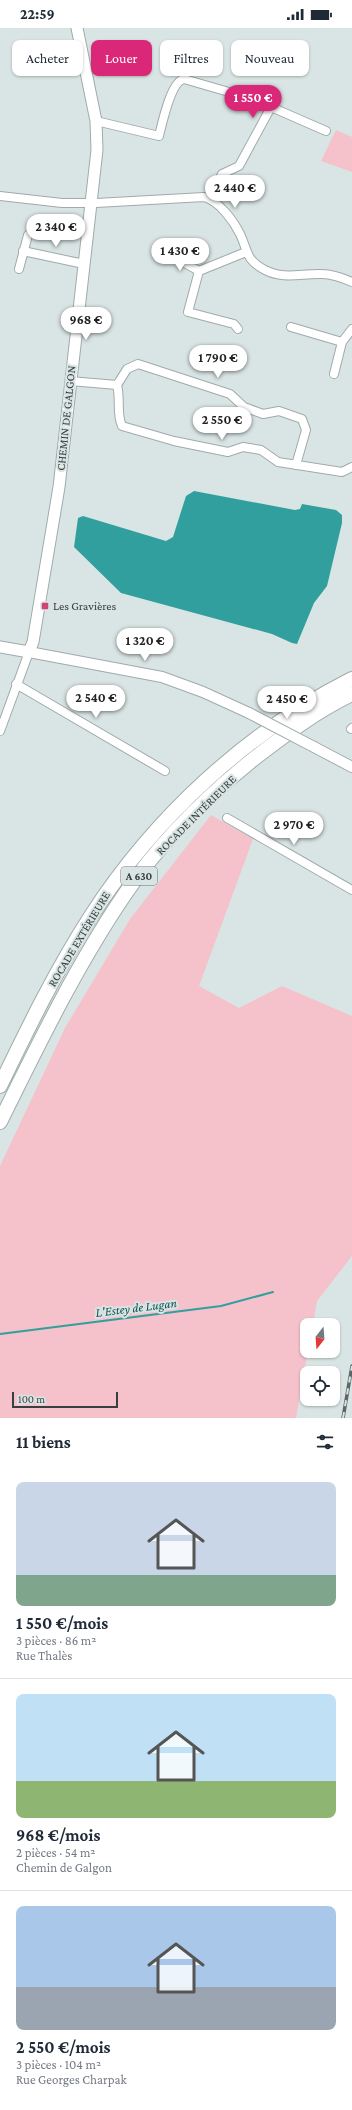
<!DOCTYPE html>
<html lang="fr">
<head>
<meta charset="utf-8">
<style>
  body { margin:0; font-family:"Crimson Pro",serif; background:#f6f6f7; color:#1f2937; height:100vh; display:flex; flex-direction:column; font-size:15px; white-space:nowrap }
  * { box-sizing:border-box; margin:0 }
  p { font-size:13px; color:#747a83 }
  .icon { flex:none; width:22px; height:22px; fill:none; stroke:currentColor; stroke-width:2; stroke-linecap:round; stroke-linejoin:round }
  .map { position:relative; height:1390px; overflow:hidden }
  .side { display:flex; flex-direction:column; background:#fff; flex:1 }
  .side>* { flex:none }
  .top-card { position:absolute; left:12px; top:12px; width:328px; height:36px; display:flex; gap:8px }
  .needle { width:26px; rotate:197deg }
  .buttons { position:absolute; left:300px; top:1290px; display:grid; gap:8px }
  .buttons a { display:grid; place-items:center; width:40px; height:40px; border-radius:8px; background:#fff; box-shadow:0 1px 3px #0004; font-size:20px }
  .scale { position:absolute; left:12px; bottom:10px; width:106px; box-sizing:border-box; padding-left:4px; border:2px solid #393e3e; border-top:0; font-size:11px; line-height:14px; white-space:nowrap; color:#393e3e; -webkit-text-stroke:3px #d9e5e4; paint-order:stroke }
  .price { position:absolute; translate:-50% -34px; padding:0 9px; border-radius:14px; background:#fff; color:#222; font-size:13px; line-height:26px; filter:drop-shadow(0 1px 2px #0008) }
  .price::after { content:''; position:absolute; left:50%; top:24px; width:12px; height:9px; margin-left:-6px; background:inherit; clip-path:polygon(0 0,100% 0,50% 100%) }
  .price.selected { background:#db2777; color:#fff }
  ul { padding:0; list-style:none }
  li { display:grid; align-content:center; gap:8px; height:212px; padding:0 16px }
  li+li { border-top:1px solid #e0e1e3 }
  li span { display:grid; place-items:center; height:124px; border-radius:8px; color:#555 }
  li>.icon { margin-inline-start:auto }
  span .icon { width:72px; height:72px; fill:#fffc; stroke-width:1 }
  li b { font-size:17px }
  h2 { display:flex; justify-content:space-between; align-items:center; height:48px; padding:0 16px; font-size:17px }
  .pill { padding:0 14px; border-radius:8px; background:#fff; box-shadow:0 1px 3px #0004; font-size:14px; line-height:36px }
  .pill.selected { background:#db2777; color:#fff }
  .status { display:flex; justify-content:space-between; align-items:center; height:28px; padding:0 20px; background:#fff; direction:ltr }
  .status svg { height:11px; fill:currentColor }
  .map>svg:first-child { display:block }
</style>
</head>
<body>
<div class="status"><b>22:59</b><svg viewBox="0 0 49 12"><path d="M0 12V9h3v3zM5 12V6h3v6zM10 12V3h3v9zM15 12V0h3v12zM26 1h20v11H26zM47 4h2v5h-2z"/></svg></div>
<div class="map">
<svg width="352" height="1390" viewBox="0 0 352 1390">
  <rect width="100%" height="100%" fill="#d9e5e4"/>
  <g fill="#f5c1cb">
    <polygon points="336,102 352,109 352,144 321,133"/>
    <polygon points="211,787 253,811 199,958 239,980 282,958 352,988 352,1228 317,1273 313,1297 307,1297 308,1323 296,1390 0,1390 0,1138 65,1000 130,891"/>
  </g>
  <polygon fill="#319f9e" points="194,463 295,482 300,481 302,476 336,482 342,487 342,495 327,558 314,575 297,616 292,615 272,606 121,565 74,519 78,490 83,488 166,513 173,509 186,468"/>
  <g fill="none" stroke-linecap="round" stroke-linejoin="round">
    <polyline stroke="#319f9e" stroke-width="2" points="0,1306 221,1278 273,1264"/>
    <g stroke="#9fabaa" stroke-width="10">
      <g id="minor">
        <path d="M96 93 159 108C162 96 171 53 184 51L260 73 271 79"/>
        <path d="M0 168 62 175H96L204 169C219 173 233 192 240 206 248 222 245 232 265 242 284 252 302 245 322 246 332 246 343 250 352 254"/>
        <polyline points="210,171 222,146 239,138 271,79 326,103"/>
        <polyline points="23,223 84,236"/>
        <polyline points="172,228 199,243"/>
        <polyline points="19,241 28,207"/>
        <polyline points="291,299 342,314"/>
        <polyline points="238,301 234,296 188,284 199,243 246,224"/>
        <polyline points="334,346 342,314 352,301"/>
        <polyline points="70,353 117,357 127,341 138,336 230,366 244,379 263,386 279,383 302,391 306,402 296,437"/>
        <path d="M117 357C121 372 116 385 122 398L174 413 228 424 243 419 261 422 278 434 342 444 352 439"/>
        <polyline points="16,656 165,743"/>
        <polyline points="351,701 352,700"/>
        <polyline points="0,703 29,624"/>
        <polyline points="227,790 352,862"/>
      </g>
    </g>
    <g stroke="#9fabaa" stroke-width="12">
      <g id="tertiary">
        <polyline points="29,624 162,649 203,664 249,685"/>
        <polyline points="314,719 352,739"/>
      </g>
    </g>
    <g stroke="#9fabaa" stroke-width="13">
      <polyline id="secondary" points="0,619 29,624 33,614 59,459 97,122 96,93 77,0"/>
    </g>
    <g stroke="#9fabaa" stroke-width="16">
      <g id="motorway">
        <path d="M0 1058C28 1000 56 942 91 888 155 789 247 704 352 651"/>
        <path d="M0 1094C38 1017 76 938 125 866 160 814 207 768 256 729 286 706 318 682 352 666"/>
      </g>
    </g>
    <use href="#minor" stroke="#fff" stroke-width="8"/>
    <use href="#tertiary" stroke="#fff" stroke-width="10"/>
    <use href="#secondary" stroke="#fff" stroke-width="11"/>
    <use href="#motorway" stroke="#fff" stroke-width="14"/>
    <g stroke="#5f6565" stroke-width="3.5">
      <polyline id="rail" points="343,1390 352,1338"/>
    </g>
    <use href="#rail" stroke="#d9e5e4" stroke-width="2" stroke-dasharray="6" stroke-linecap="butt"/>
    <g stroke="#9fabaa" stroke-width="12" stroke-linecap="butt">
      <polyline id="tertiary-bridge" points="249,685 314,719"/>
    </g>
    <use href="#tertiary-bridge" stroke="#fff" stroke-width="10"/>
  </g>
  <rect fill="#d14470" stroke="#d9e5e4" stroke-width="1.5" x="41" y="574" width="8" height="8" rx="2"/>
  <g text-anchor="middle" stroke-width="4" stroke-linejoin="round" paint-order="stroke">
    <rect fill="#d9e5e4" stroke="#697070" stroke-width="1" x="121" y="839" width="36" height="18" rx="3"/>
    <g font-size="11" font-weight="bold" fill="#393e3e">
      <text x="139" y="852">A 630</text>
    </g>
    <g font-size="12" fill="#393e3e" stroke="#d9e5e4">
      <text transform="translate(66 390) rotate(-84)" y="4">CHEMIN DE GALGON</text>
      <text transform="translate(196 787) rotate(-45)" y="4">ROCADE INTÉRIEURE</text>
      <text transform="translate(79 911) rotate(-59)" y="4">ROCADE EXTÉRIEURE</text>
    </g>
    <g font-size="12" fill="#393e3e" stroke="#d9e5e4" text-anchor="start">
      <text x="53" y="582">Les Gravières</text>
    </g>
    <g font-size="13" font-style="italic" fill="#165352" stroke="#d9e5e4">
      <text transform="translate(136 1279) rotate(-7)" y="5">L'Estey de Lugan</text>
    </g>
  </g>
</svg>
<div class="buttons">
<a><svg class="needle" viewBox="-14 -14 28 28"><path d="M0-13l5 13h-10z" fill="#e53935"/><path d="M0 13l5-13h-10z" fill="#747a83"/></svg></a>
<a><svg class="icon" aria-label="locate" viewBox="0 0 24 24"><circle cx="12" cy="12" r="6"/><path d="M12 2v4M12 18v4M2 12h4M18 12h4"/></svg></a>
</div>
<div class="scale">100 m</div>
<b class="price selected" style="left:253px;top:91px">1 550 €</b>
<b class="price" style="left:235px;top:181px">2 440 €</b>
<b class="price" style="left:56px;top:220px">2 340 €</b>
<b class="price" style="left:180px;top:244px">1 430 €</b>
<b class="price" style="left:86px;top:313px">968 €</b>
<b class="price" style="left:218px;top:351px">1 790 €</b>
<b class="price" style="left:222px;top:413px">2 550 €</b>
<b class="price" style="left:145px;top:634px">1 320 €</b>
<b class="price" style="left:96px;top:691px">2 540 €</b>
<b class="price" style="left:287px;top:692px">2 450 €</b>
<b class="price" style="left:294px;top:818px">2 970 €</b>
<div class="top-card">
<a class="pill">Acheter</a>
<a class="pill selected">Louer</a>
<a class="pill">Filtres</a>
<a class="pill">Nouveau</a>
</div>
</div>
<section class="side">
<h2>11 biens<svg class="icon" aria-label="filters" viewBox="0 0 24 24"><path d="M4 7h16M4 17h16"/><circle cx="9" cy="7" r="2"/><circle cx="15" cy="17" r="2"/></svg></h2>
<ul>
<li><span style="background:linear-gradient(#c9d6e8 75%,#7fa58c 0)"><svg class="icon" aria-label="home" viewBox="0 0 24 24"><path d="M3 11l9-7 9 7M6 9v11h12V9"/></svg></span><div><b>1 550 €/mois</b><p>3 pièces · 86 m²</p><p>Rue Thalès</p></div></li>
<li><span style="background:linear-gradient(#bfe0f5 70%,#8fb573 0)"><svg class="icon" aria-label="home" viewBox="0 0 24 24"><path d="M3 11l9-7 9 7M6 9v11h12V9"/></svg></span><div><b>968 €/mois</b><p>2 pièces · 54 m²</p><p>Chemin de Galgon</p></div></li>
<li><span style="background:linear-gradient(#a9c7e8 65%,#9aa5b1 0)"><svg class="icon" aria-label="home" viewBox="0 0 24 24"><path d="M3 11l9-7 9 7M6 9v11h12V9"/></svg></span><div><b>2 550 €/mois</b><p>3 pièces · 104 m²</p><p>Rue Georges Charpak</p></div></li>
</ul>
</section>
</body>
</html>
